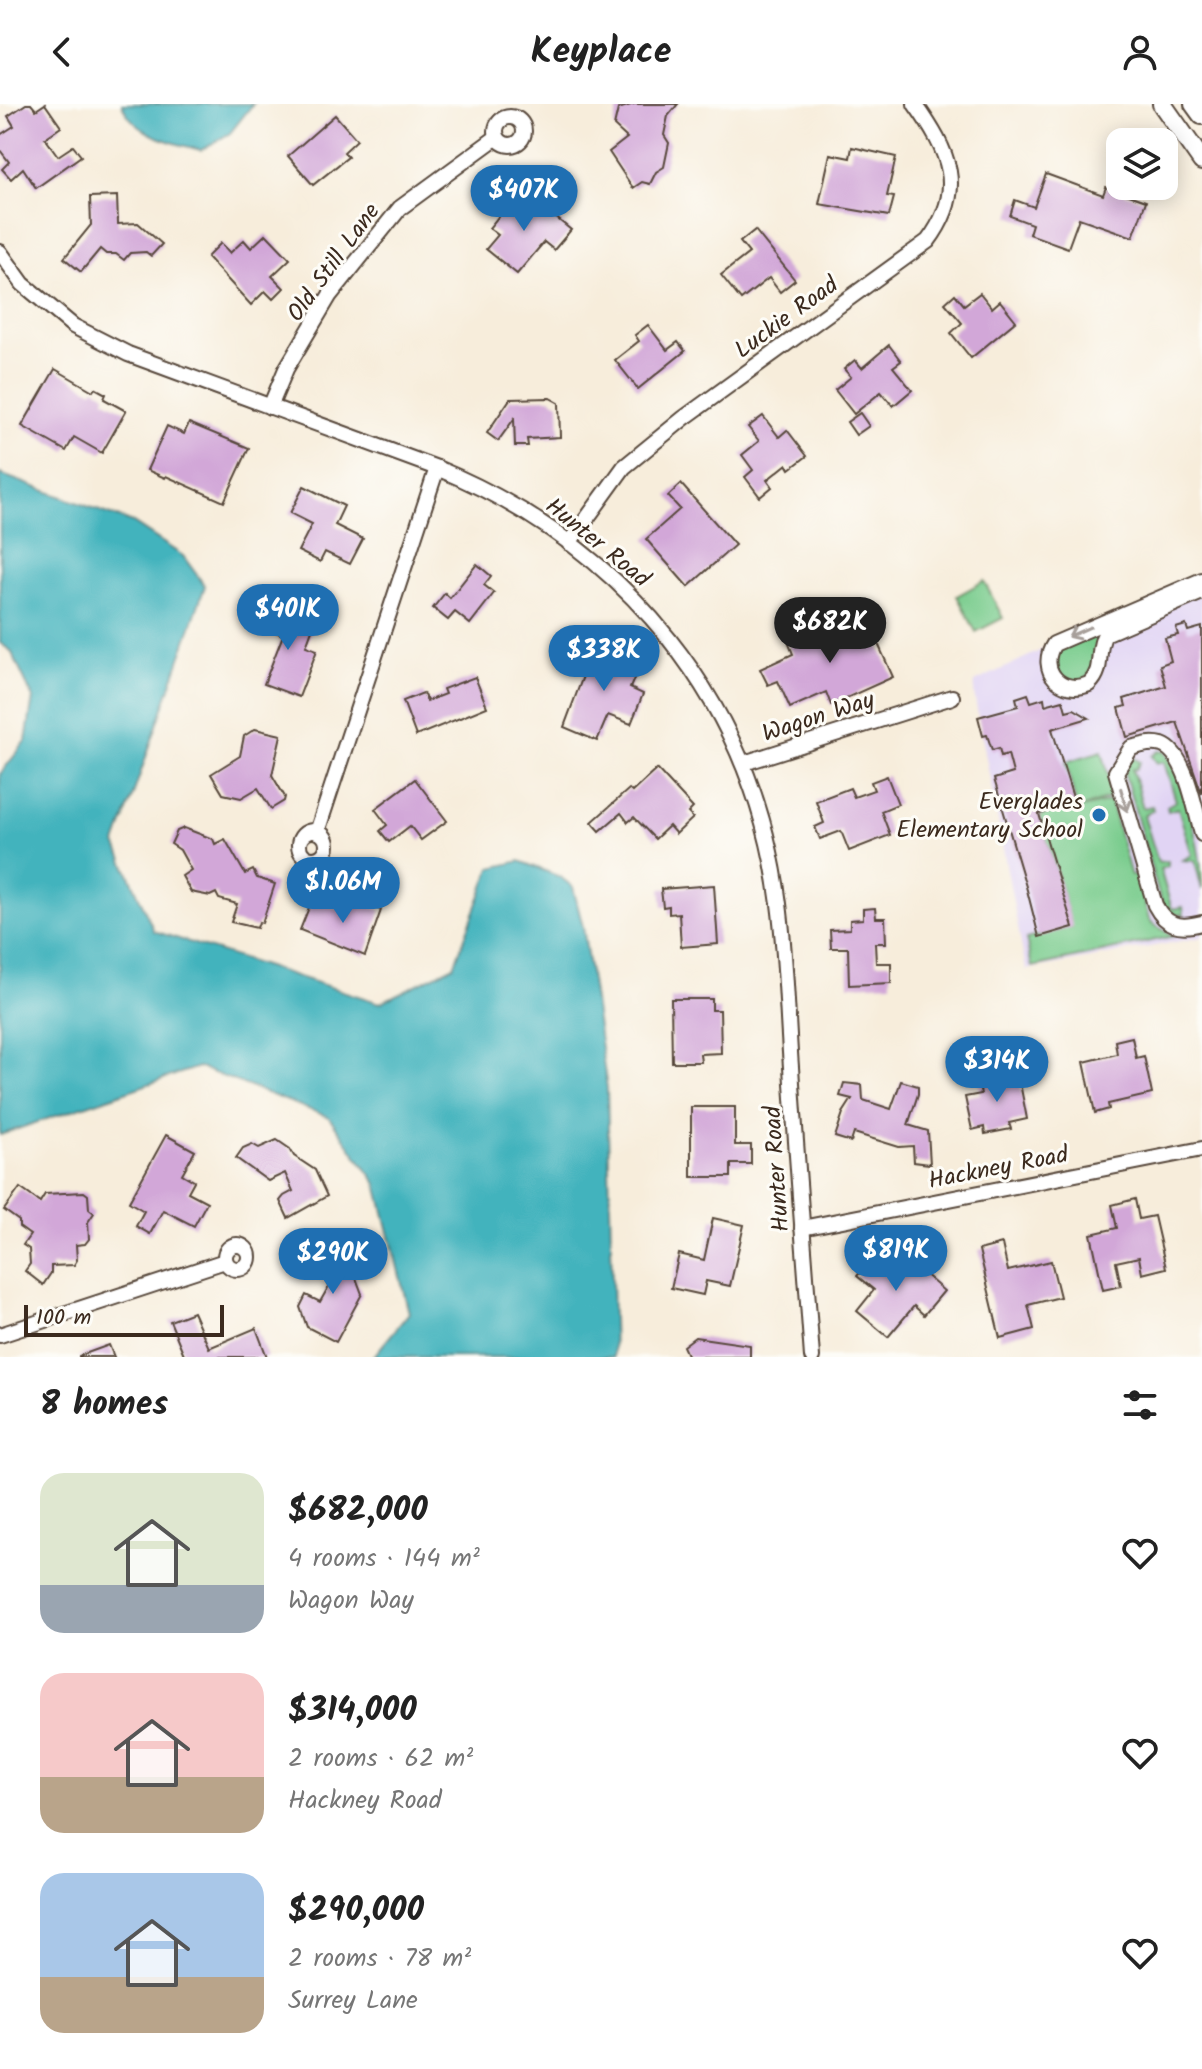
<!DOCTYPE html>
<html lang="en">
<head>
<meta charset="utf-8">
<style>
  body { margin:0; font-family:Kalam,sans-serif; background:#f6f6f6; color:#222; height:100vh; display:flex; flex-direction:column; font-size:30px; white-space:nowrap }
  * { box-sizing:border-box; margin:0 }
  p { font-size:26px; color:#767676 }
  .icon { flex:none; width:44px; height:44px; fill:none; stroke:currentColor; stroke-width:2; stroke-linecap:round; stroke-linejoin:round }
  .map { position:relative; height:1253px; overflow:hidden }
  .details { display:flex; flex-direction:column; background:#fff; flex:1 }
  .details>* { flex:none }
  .fabs { position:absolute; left:1106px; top:24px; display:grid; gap:16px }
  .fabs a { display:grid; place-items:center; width:72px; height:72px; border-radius:16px; background:#fff; box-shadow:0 4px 20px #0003; font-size:40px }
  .scale { position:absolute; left:24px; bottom:20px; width:200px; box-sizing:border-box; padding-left:8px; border:4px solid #3b2a1e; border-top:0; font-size:22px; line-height:28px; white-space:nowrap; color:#3b2a1e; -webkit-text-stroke:6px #fdfcf7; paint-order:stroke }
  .price { position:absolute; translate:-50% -68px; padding:0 18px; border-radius:28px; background:#1f6fb2; color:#fff; font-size:26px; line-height:52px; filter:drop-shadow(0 2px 4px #0008) }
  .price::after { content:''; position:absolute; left:50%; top:48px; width:24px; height:18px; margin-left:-12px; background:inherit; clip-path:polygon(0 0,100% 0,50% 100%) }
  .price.active { background:#222; color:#fff }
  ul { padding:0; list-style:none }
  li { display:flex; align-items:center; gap:24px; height:200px; padding:0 40px }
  li span { display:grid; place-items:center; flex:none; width:224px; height:160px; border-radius:24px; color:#555 }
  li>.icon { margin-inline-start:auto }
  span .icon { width:96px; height:96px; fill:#fffc; stroke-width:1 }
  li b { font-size:34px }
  h2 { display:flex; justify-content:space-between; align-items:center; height:96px; padding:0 40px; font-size:34px }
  header { display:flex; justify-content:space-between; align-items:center; height:104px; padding:0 40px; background:#fff; font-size:36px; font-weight:800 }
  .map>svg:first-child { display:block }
</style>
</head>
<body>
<header><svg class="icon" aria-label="back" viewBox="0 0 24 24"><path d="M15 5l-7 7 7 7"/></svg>Keyplace<svg class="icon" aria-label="person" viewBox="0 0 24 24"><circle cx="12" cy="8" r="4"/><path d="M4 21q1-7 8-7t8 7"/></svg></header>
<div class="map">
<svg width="1202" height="1253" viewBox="0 0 1202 1253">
  <rect width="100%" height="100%" fill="#fdfcf7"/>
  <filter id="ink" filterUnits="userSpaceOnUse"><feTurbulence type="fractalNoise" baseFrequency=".0125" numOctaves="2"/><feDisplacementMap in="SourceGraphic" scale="16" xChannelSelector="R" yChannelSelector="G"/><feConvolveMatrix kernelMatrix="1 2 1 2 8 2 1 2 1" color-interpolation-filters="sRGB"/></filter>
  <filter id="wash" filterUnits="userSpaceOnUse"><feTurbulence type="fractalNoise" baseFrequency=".006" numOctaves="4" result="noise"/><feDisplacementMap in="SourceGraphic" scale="32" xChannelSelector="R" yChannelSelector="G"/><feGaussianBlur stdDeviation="1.8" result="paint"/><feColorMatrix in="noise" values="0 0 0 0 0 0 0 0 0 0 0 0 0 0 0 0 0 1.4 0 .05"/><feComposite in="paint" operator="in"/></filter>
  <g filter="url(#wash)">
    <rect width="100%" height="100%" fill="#f7eddb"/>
    <polygon fill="#e1d4f4" points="1202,479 1202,833 1026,866 974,590 975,578 1054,540"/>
    <g fill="#79cc8d" stroke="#5a7b56" stroke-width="2">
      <polygon points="984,477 1003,514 976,528 957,492"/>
      <polygon points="1097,528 1100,530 1096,560 1085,576 1066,577 1055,563 1055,552 1062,542"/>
      <polygon points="1102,647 1114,692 1078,705 1110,697 1131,772 1137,772 1149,815 1154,821 1174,832 1032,863 1026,835 1072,823 1040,712 1076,700 1066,658"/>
      <path d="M1159 647 1165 648C1186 679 1202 748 1202 786L1195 757 1183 756 1192 751 1178 704 1168 707 1167 702 1176 697 1164 658 1157 659 1152 652Z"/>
      <polygon points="1134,654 1140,658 1136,665 1132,665 1143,704 1152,702 1153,706 1144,712 1158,758 1168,757 1168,762 1160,765 1172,805 1183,803 1184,811 1168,809 1159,791 1125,671 1127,660"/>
    </g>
    <g fill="#43b3bd" stroke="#3f6e6e" stroke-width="2">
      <path d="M122 0H253L230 29 201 46C172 39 134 31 122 0Z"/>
      <polygon points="0,370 133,419 183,452 205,482 116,740 154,827 380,899 454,862 491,764 520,757 560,773 573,783 583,823 607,984 614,1253 373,1253 409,1209 377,1080 329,1013 198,963 0,1031 0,670 26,637 33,594 11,547 0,539"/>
    </g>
    <g id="blocks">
      <g fill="#d2a7d8">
        <polygon points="26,0 31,0 36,6 45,0 61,23 45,34 58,52 73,42 81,52 36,84 23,64 11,75 2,65 9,58 0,46 0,31 14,22 8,12"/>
        <polygon points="634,0 678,0 668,12 664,31 669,39 664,63 656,68 650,80 642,78 633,84 609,48 627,34 614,22 618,5"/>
        <polygon points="335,11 357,36 344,48 348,53 313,81 288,52"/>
        <polygon points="852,43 896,53 887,92 894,93 889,112 819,100 830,50 850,54"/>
        <polygon points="1046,70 1103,91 1106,83 1146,97 1133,133 1079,114 1068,144 1029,130 1032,120 1010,112 1015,96 1034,103"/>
        <polygon points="513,89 528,102 533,95 571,126 554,146 544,138 517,170 486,145 498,131 489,124 507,102 504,100"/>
        <polygon points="117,92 118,120 138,119 162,140 151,152 146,148 130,149 124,156 116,150 106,150 100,145 81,168 64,154 91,121 90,93"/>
        <polygon points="755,126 795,176 780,188 769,174 741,196 721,171 749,149 740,138"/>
        <polygon points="266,130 290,155 272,172 284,184 273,195 265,187 251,201 207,153 221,139 230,149 244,136 251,144"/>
        <polygon points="980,189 992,204 1000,197 1016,217 971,254 951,229 962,219 945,199 955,190 964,201"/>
        <polygon points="648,221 667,246 678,238 685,247 638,285 615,256 639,237 635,231"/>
        <polygon points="889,241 901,257 893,263 912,286 893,302 881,288 854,310 835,286 851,273 844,265 855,256 862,264"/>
        <polygon points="55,265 93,287 95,284 106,290 104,295 126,307 102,349 74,333 66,347 22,322"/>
        <polygon points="550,294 559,299 560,333 527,335 528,342 515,342 514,315 498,337 487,329 510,295"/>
        <polygon points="860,309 869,322 856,331 847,318"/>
        <polygon points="763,312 779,333 787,326 807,352 790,365 787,360 767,376 772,383 760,393 745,373 753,366 742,351 759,337 748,323"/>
        <polygon points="189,319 249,344 224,398 166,372 165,374 147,366 167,322 184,330"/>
        <polygon points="681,380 735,441 688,483 646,435 680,405 668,392"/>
        <polygon points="304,382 344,402 335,421 363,435 350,460 325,448 320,458 298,447 312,420 290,409"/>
        <polygon points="477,460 491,472 484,481 494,489 470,520 455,508 448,516 433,504 445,489 450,494"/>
        <polygon points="261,503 313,523 306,542 317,546 299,593 264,580 283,531 255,520"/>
        <polygon points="866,513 893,573 831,601 826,588 790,604 778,577 768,581 760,565 793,550 789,540 809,531 807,527 820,521 825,532"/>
        <polygon points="1186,521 1188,527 1202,523 1202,690 1177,618 1127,633 1119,604 1126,602 1124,595 1166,582 1160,561 1171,557 1165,534 1178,531 1176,524"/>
        <polygon points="598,532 618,540 612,555 638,565 630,584 643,590 631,620 608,611 597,637 564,623"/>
        <polygon points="475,573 487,603 416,632 403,597 423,589 427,597 445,590 443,585"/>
        <polygon points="1028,590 1031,598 1044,594 1045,601 1063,596 1066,607 1074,605 1089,614 1052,625 1075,700 1039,710 1073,823 1039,833 1027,786 994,675 1013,669 1008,650 1001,652 999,644 992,646 987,631 983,632 978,613 1018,602 1016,594"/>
        <polygon points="255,625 281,631 272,671 285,693 284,697 271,705 258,684 241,694 223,690 211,670 240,652 244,632"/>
        <polygon points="657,665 693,704 688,709 693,714 676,730 669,722 655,735 634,713 628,718 621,709 600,727 592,718 629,685 632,688"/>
        <polygon points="887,672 898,700 881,707 890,731 849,747 841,727 820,735 815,723 824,719 816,697 850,684 854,693 874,686 871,678"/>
        <polygon points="415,675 447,717 421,736 410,722 389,738 380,727 387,721 375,705"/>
        <polygon points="184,724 213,735 215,740 225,735 245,770 253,766 257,774 275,780 262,819 259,818 257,824 231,818 237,800 219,795 216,789 210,792 191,788 182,772 191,766 180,746 171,740 177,727"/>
        <polygon points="714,781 718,840 681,843 679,809 669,810 669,802 663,803 661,785"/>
        <polygon points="348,794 381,806 365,852 300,826 312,796 344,807"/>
        <polygon points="875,804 876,814 885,814 886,839 875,839 876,859 891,859 891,879 849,881 848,844 831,844 830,826 850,825 850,816 863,815 863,805"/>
        <polygon points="671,895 712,895 712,906 720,906 721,949 700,950 701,958 672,958"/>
        <polygon points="1132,933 1136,954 1144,952 1152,990 1108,1000 1109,1005 1095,1009 1084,958 1117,950 1115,937"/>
        <polygon points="1018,969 1027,1015 1009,1019 1011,1025 985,1030 984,1023 972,1026 965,993 981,990 978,977"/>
        <polygon points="901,977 918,982 918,990 908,1021 928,1027 930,1060 914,1058 913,1042 899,1043 854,1029 851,1038 835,1033 843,1009 852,995 840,992 844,979 862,981 863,996 891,1005"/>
        <polygon points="691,1003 735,1003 735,1041 751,1041 751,1060 731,1060 731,1073 691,1073"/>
        <polygon points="166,1031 195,1047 182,1070 194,1077 188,1088 207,1098 194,1122 163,1106 150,1130 136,1122 144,1107 129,1098"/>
        <polygon points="277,1036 290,1045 294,1052 315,1066 327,1092 288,1114 280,1097 284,1092 293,1087 285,1069 268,1077 236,1054 243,1044 252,1040 259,1044"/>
        <polygon points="20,1084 40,1098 45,1090 84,1088 88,1091 89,1105 94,1109 88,1118 89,1135 85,1140 76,1141 77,1156 74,1161 51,1162 51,1169 43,1181 25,1167 30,1160 29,1145 23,1141 30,1131 19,1123 19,1117 4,1106"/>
        <polygon points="1135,1095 1139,1115 1154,1112 1166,1164 1142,1170 1139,1153 1116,1158 1121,1182 1103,1186 1091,1130 1117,1124 1112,1101"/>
        <polygon points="713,1114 744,1121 730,1182 706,1177 703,1191 671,1184 679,1150 704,1156"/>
        <polygon points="1002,1140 1008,1167 1051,1157 1060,1193 1028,1201 1034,1225 1000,1234 979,1146"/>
        <polygon points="344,1142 362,1190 336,1238 307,1223 300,1203 306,1191 320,1198 329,1182 315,1153"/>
        <polygon points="901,1150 944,1187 924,1211 914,1202 888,1233 857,1207 874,1186 857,1172 871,1155 886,1168"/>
        <polygon points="193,1208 209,1244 256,1224 267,1253 185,1253 170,1217"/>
        <polygon points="695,1233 750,1241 750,1253 688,1253 683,1242"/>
        <polygon points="109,1241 114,1253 79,1253 79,1252"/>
      </g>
    </g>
  </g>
  <g filter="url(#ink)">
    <use href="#blocks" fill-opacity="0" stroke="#57473a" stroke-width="2"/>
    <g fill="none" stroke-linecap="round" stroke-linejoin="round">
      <g stroke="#57473a" stroke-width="18">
        <g id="minor">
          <circle cx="510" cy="27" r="14"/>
          <path d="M0 148 23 180 73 222 128 250 437 364C625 442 753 596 779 800 786 853 787 909 791 963 797 1060 805 1156 812 1253"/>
          <polyline points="270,303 286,265 330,191 400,104 497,33"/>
          <path d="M569 439 624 363 684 314 928 137C967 85 949 48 915 0"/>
          <path d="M1202 476 1054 540C1037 566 1062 592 1089 580 1105 565 1095 548 1105 530L1202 488"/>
          <polyline points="744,659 952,593"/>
          <circle cx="313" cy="741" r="14"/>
          <polyline points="317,728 437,364"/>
          <path d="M1202 730C1195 706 1186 649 1162 641 1151 638 1142 641 1131 644L1116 668 1155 801C1166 822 1179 825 1202 819"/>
          <polyline points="802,1124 1202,1045"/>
          <circle cx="237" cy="1153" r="12"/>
          <polyline points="0,1231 225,1157"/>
        </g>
      </g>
      <g stroke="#57473a" stroke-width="22">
        <g id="major">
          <polyline points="1162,0 1202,57"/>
          <polyline points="1194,0 1202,11"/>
        </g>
      </g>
      <use href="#minor" stroke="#fff" stroke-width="14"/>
      <use href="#major" stroke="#fff" stroke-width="18"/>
    </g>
    <defs><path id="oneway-shaft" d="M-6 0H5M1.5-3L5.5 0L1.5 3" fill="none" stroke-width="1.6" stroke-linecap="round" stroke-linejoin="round" transform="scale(2)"/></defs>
    <g stroke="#a79f9a">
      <use href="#oneway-shaft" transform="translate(1079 528) rotate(156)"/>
      <use href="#oneway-shaft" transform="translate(1124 696) rotate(74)"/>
    </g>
  </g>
  <circle fill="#1f6fb2" stroke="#fdfcf7" stroke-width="3" cx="1099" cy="711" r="8"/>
  <g text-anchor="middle" stroke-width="6" stroke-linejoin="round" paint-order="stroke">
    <g font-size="24" fill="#3b2a1e" stroke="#fdfcf7">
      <text transform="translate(333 158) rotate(-54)" y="8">Old Still Lane</text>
      <text transform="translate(786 213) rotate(-36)" y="8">Luckie Road</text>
      <text transform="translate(598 438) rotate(39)" y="8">Hunter Road</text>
      <text transform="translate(818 612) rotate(-18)" y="8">Wagon Way</text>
      <text transform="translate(998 1063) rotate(-11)" y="8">Hackney Road</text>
      <text transform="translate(776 1065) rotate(-94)" y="8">Hunter Road</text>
    </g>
    <g font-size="24" fill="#3b2a1e" stroke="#fdfcf7" text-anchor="end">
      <text x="1083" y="705">Everglades<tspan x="1083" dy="28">Elementary School</tspan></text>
    </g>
  </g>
</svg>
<div class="fabs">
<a><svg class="icon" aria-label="layers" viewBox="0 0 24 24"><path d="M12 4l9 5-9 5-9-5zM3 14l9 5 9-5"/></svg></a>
</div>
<div class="scale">100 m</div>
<b class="price" style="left:524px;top:129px">$407K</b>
<b class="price" style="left:288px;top:548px">$401K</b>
<b class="price active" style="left:830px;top:561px">$682K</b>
<b class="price" style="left:604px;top:589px">$338K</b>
<b class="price" style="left:343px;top:821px">$1.06M</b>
<b class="price" style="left:997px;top:1000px">$314K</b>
<b class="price" style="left:896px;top:1189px">$819K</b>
<b class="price" style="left:333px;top:1192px">$290K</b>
</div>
<section class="details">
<h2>8 homes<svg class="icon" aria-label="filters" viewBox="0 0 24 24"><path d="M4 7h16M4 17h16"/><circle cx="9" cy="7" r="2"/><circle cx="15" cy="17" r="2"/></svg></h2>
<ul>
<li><span style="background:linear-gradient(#dfe7d0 70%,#9aa5b1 0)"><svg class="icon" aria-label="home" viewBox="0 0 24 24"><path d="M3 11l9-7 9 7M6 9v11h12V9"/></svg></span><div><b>$682,000</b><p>4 rooms · 144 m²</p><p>Wagon Way</p></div><svg class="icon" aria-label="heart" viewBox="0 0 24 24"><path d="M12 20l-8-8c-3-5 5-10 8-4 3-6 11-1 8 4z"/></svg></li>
<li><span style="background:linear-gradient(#f6c9c9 65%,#b9a48a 0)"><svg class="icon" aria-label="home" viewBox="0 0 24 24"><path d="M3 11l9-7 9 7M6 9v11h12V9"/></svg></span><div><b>$314,000</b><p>2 rooms · 62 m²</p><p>Hackney Road</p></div><svg class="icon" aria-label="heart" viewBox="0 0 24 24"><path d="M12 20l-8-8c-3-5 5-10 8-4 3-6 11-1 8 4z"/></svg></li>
<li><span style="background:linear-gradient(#a9c7e8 65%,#b9a48a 0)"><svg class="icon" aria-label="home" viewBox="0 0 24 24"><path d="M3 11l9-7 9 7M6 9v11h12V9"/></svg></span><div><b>$290,000</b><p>2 rooms · 78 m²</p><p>Surrey Lane</p></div><svg class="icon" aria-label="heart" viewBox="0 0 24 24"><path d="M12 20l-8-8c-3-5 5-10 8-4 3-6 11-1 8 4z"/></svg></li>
</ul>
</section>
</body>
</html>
